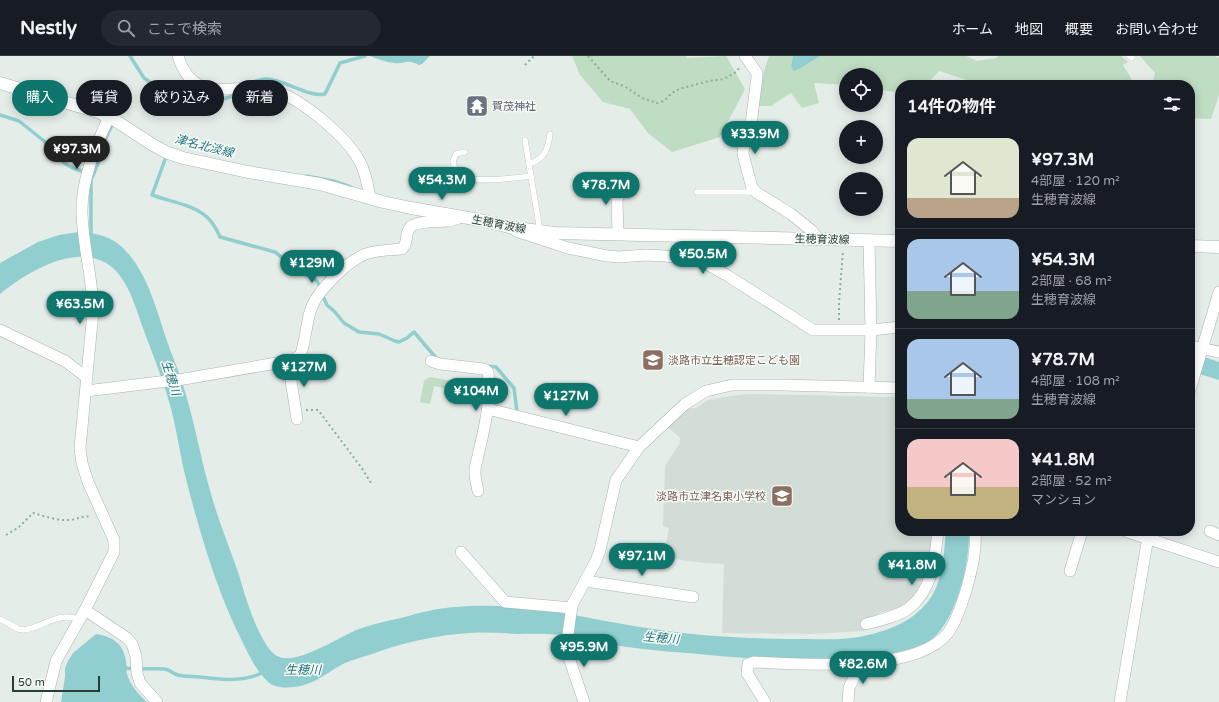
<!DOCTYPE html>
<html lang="ja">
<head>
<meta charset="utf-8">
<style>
  body { margin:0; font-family:"Varela Round","Noto Sans JP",sans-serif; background:#242831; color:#f1f3f6; height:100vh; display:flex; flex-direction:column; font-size:15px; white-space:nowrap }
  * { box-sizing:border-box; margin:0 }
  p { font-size:13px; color:#9ea1a6 }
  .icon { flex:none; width:22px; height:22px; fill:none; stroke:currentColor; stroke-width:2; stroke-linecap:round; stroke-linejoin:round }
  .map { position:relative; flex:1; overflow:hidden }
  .sheet { position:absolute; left:895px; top:24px; width:300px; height:456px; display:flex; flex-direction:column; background:#171b24; border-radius:16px; box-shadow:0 2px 10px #0003 }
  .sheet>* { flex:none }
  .hud { position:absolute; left:12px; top:24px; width:380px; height:36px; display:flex; gap:8px }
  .fabs { position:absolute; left:839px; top:12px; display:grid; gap:8px }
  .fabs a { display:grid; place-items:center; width:44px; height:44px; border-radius:50%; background:#171b24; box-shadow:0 2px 10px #0003; font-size:20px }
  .scale { position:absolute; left:12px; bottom:10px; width:88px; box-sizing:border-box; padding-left:4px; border:2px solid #253f34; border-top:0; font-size:11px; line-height:14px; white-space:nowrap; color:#253f34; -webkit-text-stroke:3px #f6faf7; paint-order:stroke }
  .price { position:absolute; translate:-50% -34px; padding:0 9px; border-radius:14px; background:#0f766e; color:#fff; font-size:13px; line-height:26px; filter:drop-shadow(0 1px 2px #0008) }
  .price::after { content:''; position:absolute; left:50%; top:24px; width:12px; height:9px; margin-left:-6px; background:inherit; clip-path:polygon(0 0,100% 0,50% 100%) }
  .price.current { background:#222; color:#fff }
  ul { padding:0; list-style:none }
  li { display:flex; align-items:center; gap:12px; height:100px; padding:0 12px }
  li+li { border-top:1px solid #363941 }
  li span { display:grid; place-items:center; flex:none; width:112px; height:80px; border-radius:12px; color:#555 }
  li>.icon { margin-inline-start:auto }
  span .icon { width:48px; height:48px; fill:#fffc; stroke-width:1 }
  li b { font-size:17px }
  h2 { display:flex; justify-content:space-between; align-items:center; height:48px; padding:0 12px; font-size:17px }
  .tag { padding:0 14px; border-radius:18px; background:#171b24; box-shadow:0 2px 10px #0003; font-size:14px; line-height:36px }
  .tag.current { background:#0f766e; color:#fff }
  header { display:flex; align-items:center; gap:24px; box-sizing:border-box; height:56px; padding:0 20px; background:#171b24; border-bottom:1px solid #363941 }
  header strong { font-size:19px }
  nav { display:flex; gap:22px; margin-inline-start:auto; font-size:14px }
  .search { width:280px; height:36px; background:#242831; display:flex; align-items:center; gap:10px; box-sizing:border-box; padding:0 14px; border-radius:22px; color:#9ea1a6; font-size:15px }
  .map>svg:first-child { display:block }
</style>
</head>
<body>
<header>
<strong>Nestly</strong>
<div class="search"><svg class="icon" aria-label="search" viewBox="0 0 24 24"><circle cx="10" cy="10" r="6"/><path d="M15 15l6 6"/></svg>ここで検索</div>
<nav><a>ホーム</a><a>地図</a><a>概要</a><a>お問い合わせ</a></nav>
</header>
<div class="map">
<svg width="1219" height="646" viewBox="0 0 1219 646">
  <rect width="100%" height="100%" fill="#e5ede9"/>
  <polygon fill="#d3ddd7" points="749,338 900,341 900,475 933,475 931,504 912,545 901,552 882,556 875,560 866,562 865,575 811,578 722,577 724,508 705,507 681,504 669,500 665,492 669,472 663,470 665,410 680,387 680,382 666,369 681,354 691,352 696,352 708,344 729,340"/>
  <g fill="#bfddc3">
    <polygon points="572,0 686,0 686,2 726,0 745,33 720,81 672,96 648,77 630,53 603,46 580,19"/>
    <polygon points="769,0 793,0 791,10 820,0 966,0 977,5 996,2 998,0 1121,0 1128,6 1123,9 1135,29 966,29 967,24 939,15 926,29 900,29 900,37 876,33 876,19 846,19 846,29 814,27 819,47 802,52 791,37 771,50 758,50 764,15"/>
    <polygon points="1140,0 1215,0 1219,2 1219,39 1211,63 1190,62 1190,29 1148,29 1153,26 1155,17"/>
    <polygon points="430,321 462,327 460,336 434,330 430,348 420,346 424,325"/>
  </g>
  <g fill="#90cecf">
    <path d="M370 0H430L422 8 419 9C406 2 405 9 394 7 386 6 377 3 370 0Z"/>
    <polygon points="793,0 820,0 799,13 794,15 791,10"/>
    <path d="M79 176C97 177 111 180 124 193 147 216 156 252 166 282 170 296 177 309 181 323 193 358 199 395 209 431 217 461 229 490 239 519 245 540 258 584 274 598 279 602 285 603 291 602 313 599 339 581 359 573 373 568 387 565 401 562 419 557 437 552 456 551 522 545 588 563 653 573 704 581 756 583 807 583 822 583 837 584 851 582 874 579 902 571 919 555 943 535 943 504 946 475H969C970 505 957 563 932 583 921 591 906 594 894 597 835 610 769 604 709 599 681 596 654 595 627 591 606 588 586 583 566 580 550 577 533 578 518 578 502 577 485 576 470 577 436 579 401 587 369 599 360 602 351 604 343 608 331 614 320 624 307 628 296 632 277 634 268 626 256 615 249 599 242 585 217 536 200 477 186 423 180 399 177 374 170 349 163 323 152 297 143 272 135 250 127 219 106 207 73 188 26 217 0 238V207L38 186 59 179Z"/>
    <polygon points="1190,296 1219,306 1219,324 1190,315"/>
    <path d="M96 578C113 581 123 587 126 605 127 609 126 614 127 618 130 629 139 639 147 646H61L65 621V612L68 605 73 597Z"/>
  </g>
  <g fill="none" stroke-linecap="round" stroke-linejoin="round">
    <g stroke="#90cecf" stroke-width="3.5">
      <polyline points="130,0 144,22 157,31 174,37 195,37 220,44 233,40 237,37"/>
      <path d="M247 28C253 26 260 23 266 23 284 23 309 42 325 38L340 7 365 0"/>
      <polyline points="0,59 19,65 44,85 64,107 71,111 84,116"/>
      <path d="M166 101 152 139C171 146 193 148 208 162 213 167 217 174 220 181L275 196 298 214 317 225 321 233"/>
      <polyline points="306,120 333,125 351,131"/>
      <polyline points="91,180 91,124 104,93 104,86 112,69"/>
      <polyline points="322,238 327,249 334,255 344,267 359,276 379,278 395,285 399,286 407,282 414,276 437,303"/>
      <polyline points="486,310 496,311 514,332 517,356 519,357"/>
      <path d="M126 612C139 614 152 612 164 613 169 613 173 618 178 619 185 621 193 620 200 621 222 624 244 626 264 616"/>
    </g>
    <g stroke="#a8b5af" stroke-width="6">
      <g id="service">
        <polyline points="1129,0 1132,2"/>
        <polyline points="525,84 540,175"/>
        <path d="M465 96 456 98 453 105C454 111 455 115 460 119 472 128 516 122 531 120"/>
        <path d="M529 108C545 103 548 93 550 78"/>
        <polyline points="697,136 755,136"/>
        <path d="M0 563 18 573 23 574C43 572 59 554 79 564"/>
      </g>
    </g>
    <g stroke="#a8b5af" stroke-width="12">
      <g id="minor">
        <path d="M178 0C194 52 235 25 272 34 300 41 347 81 360 106 366 117 368 130 370 142"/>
        <polyline points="745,0 757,17 757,21 750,76 744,88 743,98 752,132 757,137 791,158 811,174 818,183"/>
        <polyline points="516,175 568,192 607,200 619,201 646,199 665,200 690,203 705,207 728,220 813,274 871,274 900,271"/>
        <polyline points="618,178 617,145 622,126"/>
        <polyline points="0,274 65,305 86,321"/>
        <polyline points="1190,290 1219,296"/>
        <polyline points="288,305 297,363"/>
        <path d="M431 305 440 308 484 313 488 316C492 349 482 381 475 413V420L478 435"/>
        <polyline points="869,331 871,274 869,184"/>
        <polyline points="1190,334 1219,236"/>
        <path d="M86 335 184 323 288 305C291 304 296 303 299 300 304 296 307 262 311 253 317 235 350 202 369 197 380 194 391 194 402 193 408 188 405 180 409 173 413 164 439 166 447 165 452 165 458 162 462 161"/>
        <polyline points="488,353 639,391"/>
        <polyline points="1125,475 1219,506"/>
        <polyline points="1210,475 1219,479"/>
        <polyline points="461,496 505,546 572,552"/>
        <polyline points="1070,515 1082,475"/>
        <polyline points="586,523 592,526 693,541"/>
        <polyline points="85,554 127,582 132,588 136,600 137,617 140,627 157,646"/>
        <path d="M866 568C880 564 897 561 909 552 933 534 935 501 938 475"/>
        <path d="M46 646 56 605 85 554 114 496V484L88 426 82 407 80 392 93 256C93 223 83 191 82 158 81 125 95 91 109 61"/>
        <polyline points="584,646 566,593 572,549 596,505 600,494 616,424 639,391 685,348 706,335 732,329 782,329 900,332"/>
        <path d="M765 646 747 617 748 608 754 606C803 608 915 618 948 577 957 565 961 549 966 535 971 516 977 495 975 475"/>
        <polyline points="848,646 849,632 861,607"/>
        <polyline points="1120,646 1149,475"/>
      </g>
    </g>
    <g stroke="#a4b9af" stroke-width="13">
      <g id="secondary">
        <polyline points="0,27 98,56 116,65 153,89 168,97 183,102 248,116 320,128 383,146 411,152 480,164 509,171 554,177 900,185"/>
        <polyline points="1190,190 1219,191"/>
      </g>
    </g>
    <g stroke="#87b09e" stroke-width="2" stroke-dasharray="2 3" stroke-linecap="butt">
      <polyline points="588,0 610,25 624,30 642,42 657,47 664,45 672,37 679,33 709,25 724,23 736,16 740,11"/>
      <polyline points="525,9 534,0"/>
      <polyline points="839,264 839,247 843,194"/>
      <polyline points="306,354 318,354 361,411 371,427"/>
      <path d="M6 479 18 472 33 457C44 460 58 465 69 464 77 464 82 459 91 461"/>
    </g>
    <use href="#service" stroke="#fff" stroke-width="5.5"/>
    <use href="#minor" stroke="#fff" stroke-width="11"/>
    <use href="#secondary" stroke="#fff" stroke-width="12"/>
  </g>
  <defs>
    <g id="temple-square" transform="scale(1.15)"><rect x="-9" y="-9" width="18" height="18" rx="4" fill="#6b7280" stroke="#f6faf7"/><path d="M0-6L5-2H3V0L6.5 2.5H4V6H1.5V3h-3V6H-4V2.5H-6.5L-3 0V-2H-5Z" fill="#fff"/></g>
    <g id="school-square" transform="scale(1.15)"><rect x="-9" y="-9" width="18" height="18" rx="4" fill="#8d6e63" stroke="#f6faf7"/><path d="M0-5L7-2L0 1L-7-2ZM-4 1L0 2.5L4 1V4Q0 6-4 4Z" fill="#fff"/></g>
  </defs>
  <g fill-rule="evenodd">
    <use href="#temple-square" x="477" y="50"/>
    <use href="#school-square" x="653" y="304"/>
    <use href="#school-square" x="782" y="440"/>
  </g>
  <g text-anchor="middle" stroke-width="3" stroke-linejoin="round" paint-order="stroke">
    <g font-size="11" fill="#5b616d" stroke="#f6faf7" text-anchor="start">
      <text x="492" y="54">賀茂神社</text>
    </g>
    <g font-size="11" fill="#253f34" stroke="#f6faf7">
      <text transform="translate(499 168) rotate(11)" y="4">生穂育波線</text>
      <text transform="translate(822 183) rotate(1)" y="4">生穂育波線</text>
    </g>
    <g font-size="11" fill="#785e54" stroke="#f6faf7" text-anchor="start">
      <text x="668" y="308">淡路市立生穂認定こども園</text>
      <text x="766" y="444" text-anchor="end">淡路市立津名東小学校</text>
    </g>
    <g font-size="12" font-style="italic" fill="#217579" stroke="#f6faf7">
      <text transform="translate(204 90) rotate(14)" y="4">津名北淡線</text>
      <text transform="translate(171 322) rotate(72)" y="4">生穂川</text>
      <text transform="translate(661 582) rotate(5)" y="4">生穂川</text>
      <text x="303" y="618">生穂川</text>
    </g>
  </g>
</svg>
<div class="fabs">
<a><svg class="icon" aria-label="locate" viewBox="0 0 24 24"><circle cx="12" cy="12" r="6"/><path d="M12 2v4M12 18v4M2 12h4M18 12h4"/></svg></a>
<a>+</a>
<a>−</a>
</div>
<div class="scale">50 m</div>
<b class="price" style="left:755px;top:99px">¥33.9M</b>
<b class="price current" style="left:77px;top:114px">¥97.3M</b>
<b class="price" style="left:442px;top:145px">¥54.3M</b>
<b class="price" style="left:606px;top:150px">¥78.7M</b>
<b class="price" style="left:703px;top:219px">¥50.5M</b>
<b class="price" style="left:312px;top:228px">¥129M</b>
<b class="price" style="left:80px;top:269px">¥63.5M</b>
<b class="price" style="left:304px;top:332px">¥127M</b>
<b class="price" style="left:476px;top:356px">¥104M</b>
<b class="price" style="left:566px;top:361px">¥127M</b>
<b class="price" style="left:642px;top:521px">¥97.1M</b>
<b class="price" style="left:912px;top:530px">¥41.8M</b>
<b class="price" style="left:584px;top:612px">¥95.9M</b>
<b class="price" style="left:863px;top:629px">¥82.6M</b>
<div class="hud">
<a class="tag current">購入</a>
<a class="tag">賃貸</a>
<a class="tag">絞り込み</a>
<a class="tag">新着</a>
</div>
<section class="sheet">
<h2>14件の物件<svg class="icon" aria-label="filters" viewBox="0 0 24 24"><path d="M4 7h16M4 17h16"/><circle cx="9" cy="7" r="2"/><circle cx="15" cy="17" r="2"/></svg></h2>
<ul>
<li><span style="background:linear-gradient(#dfe7d0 75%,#b9a48a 0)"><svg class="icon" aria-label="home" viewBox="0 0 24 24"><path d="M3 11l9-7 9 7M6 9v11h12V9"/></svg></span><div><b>¥97.3M</b><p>4部屋 · 120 m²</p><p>生穂育波線</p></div></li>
<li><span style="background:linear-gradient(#a9c7e8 65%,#7fa58c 0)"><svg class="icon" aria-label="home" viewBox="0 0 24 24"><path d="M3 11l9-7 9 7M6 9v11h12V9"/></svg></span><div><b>¥54.3M</b><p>2部屋 · 68 m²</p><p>生穂育波線</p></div></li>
<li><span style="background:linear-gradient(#a9c7e8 75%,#7fa58c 0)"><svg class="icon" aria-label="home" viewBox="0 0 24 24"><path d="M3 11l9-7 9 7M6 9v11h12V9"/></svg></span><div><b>¥78.7M</b><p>4部屋 · 108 m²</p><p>生穂育波線</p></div></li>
<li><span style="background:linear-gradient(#f6c9c9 60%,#c2b280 0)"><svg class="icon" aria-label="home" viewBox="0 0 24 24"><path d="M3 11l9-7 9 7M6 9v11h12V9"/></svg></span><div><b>¥41.8M</b><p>2部屋 · 52 m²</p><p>マンション</p></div></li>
</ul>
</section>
</div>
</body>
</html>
